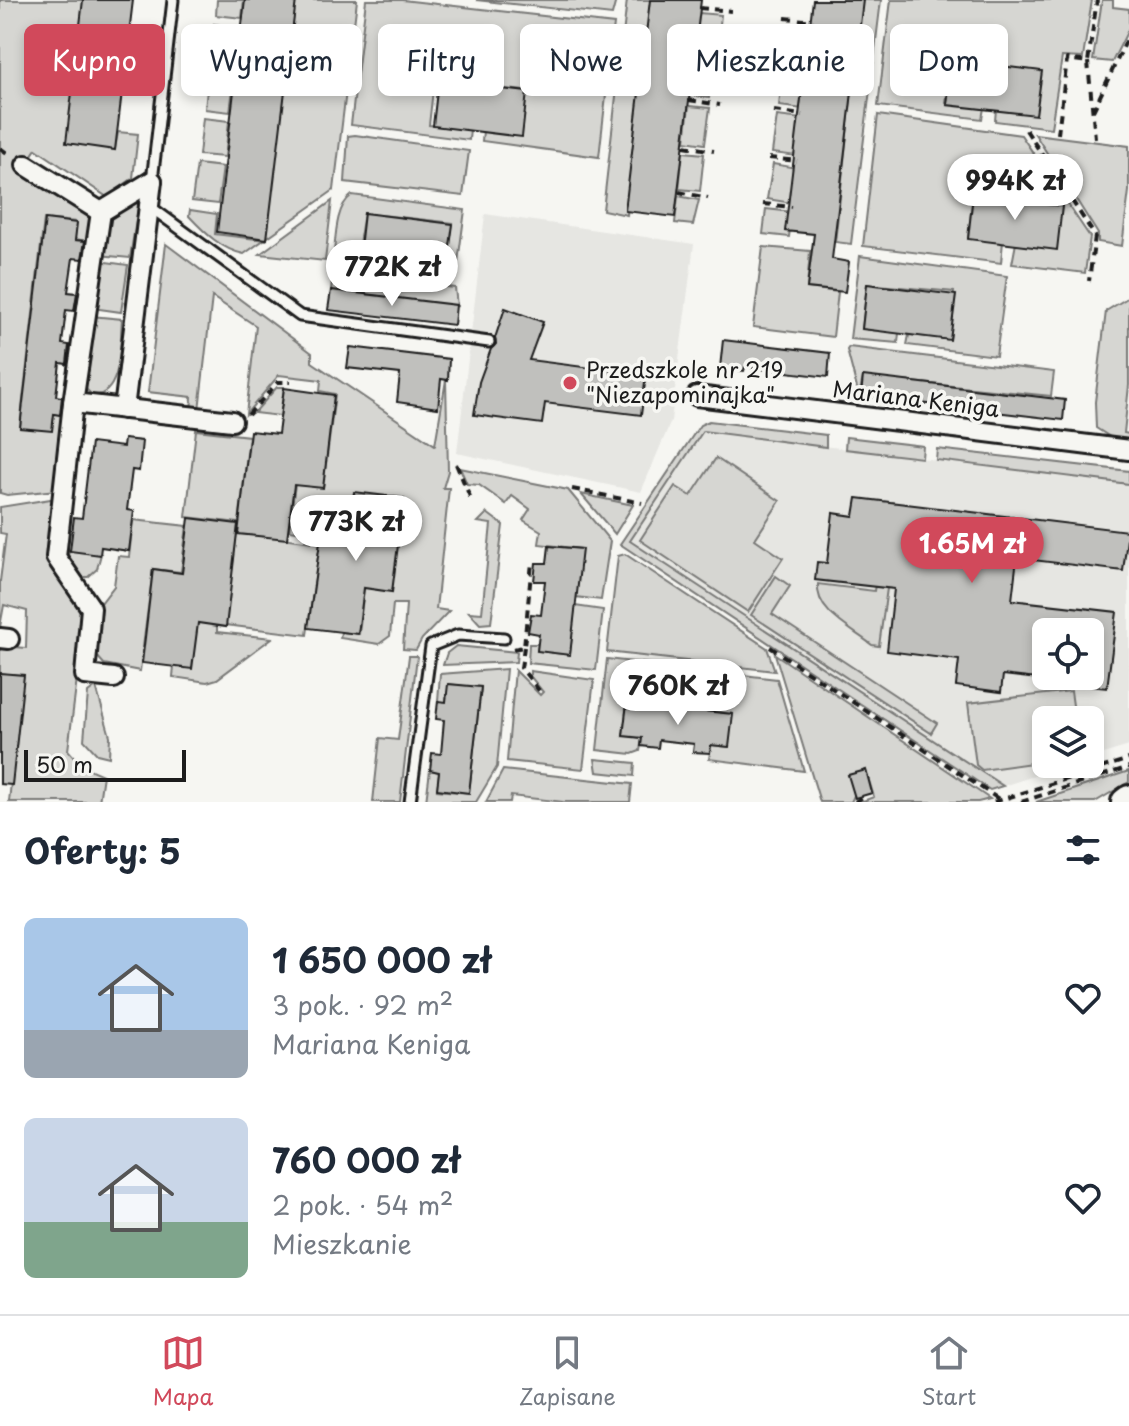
<!DOCTYPE html>
<html lang="pl">
<head>
<meta charset="utf-8">
<style>
  body { margin:0; font-family:"Playpen Sans",sans-serif; background:#f2f2f3; color:#1f2937; height:100vh; display:flex; flex-direction:column; font-size:30px; white-space:nowrap }
  * { box-sizing:border-box; margin:0 }
  p { font-size:26px; color:#747a83 }
  .icon { flex:none; width:44px; height:44px; fill:none; stroke:currentColor; stroke-width:2; stroke-linecap:round; stroke-linejoin:round }
  .map { position:relative; height:802px; overflow:hidden }
  .details { display:flex; flex-direction:column; background:#fff; flex:1 }
  .details>* { flex:none }
  .guide { position:absolute; left:24px; top:24px; width:1082px; height:72px; display:flex; gap:16px }
  .fabs { position:absolute; left:1032px; top:618px; display:grid; gap:16px }
  .fabs a { display:grid; place-items:center; width:72px; height:72px; border-radius:12px; background:#fff; box-shadow:0 4px 12px #0003; font-size:40px }
  .scale { position:absolute; left:24px; bottom:20px; width:162px; box-sizing:border-box; padding-left:8px; border:4px solid #1c1c1c; border-top:0; font-size:22px; line-height:28px; white-space:nowrap; color:#1c1c1c; -webkit-text-stroke:6px #f6f6f2; paint-order:stroke }
  .price { position:absolute; translate:-50% -68px; padding:0 18px; border-radius:28px; background:#fff; color:#222; font-size:26px; line-height:52px; filter:drop-shadow(0 2px 4px #0008) }
  .price::after { content:''; position:absolute; left:50%; top:48px; width:24px; height:18px; margin-left:-12px; background:inherit; clip-path:polygon(0 0,100% 0,50% 100%) }
  .price.on { background:#d1495b; color:#fff }
  ul { padding:0; list-style:none }
  li { display:flex; align-items:center; gap:24px; height:200px; padding:0 24px }
  li span { display:grid; place-items:center; flex:none; width:224px; height:160px; border-radius:12px; color:#555 }
  li>.icon { margin-inline-start:auto }
  span .icon { width:96px; height:96px; fill:#fffc; stroke-width:1 }
  li b { font-size:34px }
  h2 { display:flex; justify-content:space-between; align-items:center; height:96px; padding:0 24px; font-size:34px }
  .chip { padding:0 28px; border-radius:12px; background:#fff; box-shadow:0 4px 12px #0003; font-size:28px; line-height:72px }
  .chip.on { background:#d1495b; color:#fff }
  .tab-bar { display:flex; justify-content:space-around; align-items:center; height:112px; border-top:2px solid #e0e1e3; background:#fff; font-size:22px; color:#747a83 }
  .tab-bar a { display:grid; justify-items:center; gap:4px }
  .tab-bar .on { color:#d1495b }
  .map>svg:first-child { display:block }
</style>
</head>
<body>
<div class="map">
<svg width="1129" height="802" viewBox="0 0 1129 802">
  <rect width="100%" height="100%" fill="#f6f6f2"/>
  <filter id="ink" filterUnits="userSpaceOnUse"><feTurbulence type="fractalNoise" baseFrequency=".0125" numOctaves="2"/><feDisplacementMap in="SourceGraphic" scale="16" xChannelSelector="R" yChannelSelector="G"/><feConvolveMatrix kernelMatrix="1 2 1 2 8 2 1 2 1" color-interpolation-filters="sRGB"/></filter>
  <g filter="url(#ink)">
    <g fill="#e6e6e2" fill-rule="evenodd">
      <polygon points="485,214 694,244 671,421 641,492 457,453"/>
      <path d="M703 431 1129 484V746L1090 758V720H1046V764H1071L1003 786 630 541ZM1046 632H1090V676H1046Z"/>
    </g>
    <g fill="#d6d6d2" stroke="#797977" stroke-width="2">
      <polygon points="0,0 83,0 115,149 118,132 138,134 133,178 107,197 36,149 24,167 93,215 87,241 75,239 76,222 44,219 20,426 52,413 63,415 57,490 7,495 0,493"/>
      <polygon points="217,0 244,0 242,18 216,15"/>
      <path d="M295 0H357L334 190 244 254C222 250 204 232 189 216L190 210 217 214 215 234 266 240Z"/>
      <polygon points="366,0 402,0 614,24 599,157 482,141 483,131 519,134 524,91 434,81 429,125 470,129 469,140 351,125"/>
      <polygon points="476,0 616,0 612,15"/>
      <polygon points="627,0 651,0 627,215 603,210"/>
      <polygon points="862,0 881,0 851,244 835,242"/>
      <polygon points="891,0 1092,0 1083,58 1062,57 1051,128 995,121 996,109 1039,71 951,61 946,103 984,108 982,119 878,106"/>
      <polygon points="1102,0 1113,0 1113,7 1129,9 1129,28 1112,62 1093,60"/>
      <polygon points="699,13 721,15 717,52 695,49"/>
      <polygon points="214,24 240,28 236,66 209,63"/>
      <polygon points="789,24 813,27 808,63 784,59"/>
      <polygon points="694,58 714,60 709,98 689,95"/>
      <polygon points="783,69 807,72 803,109 779,106"/>
      <polygon points="209,70 235,73 230,112 205,109"/>
      <polygon points="689,106 710,108 705,144 685,141"/>
      <polygon points="878,115 1021,135 1090,237 1085,273 1012,264 1016,243 973,196 968,237 1003,241 1001,263 863,246"/>
      <polygon points="777,116 802,119 797,156 772,153"/>
      <polygon points="203,118 229,121 225,157 199,155"/>
      <polygon points="1035,134 1129,146 1129,191 1122,246 1098,242 1098,234"/>
      <polygon points="355,135 469,151 463,196 345,182 348,136"/>
      <polygon points="683,152 704,154 700,191 679,189"/>
      <polygon points="197,164 223,167 218,204 192,201"/>
      <polygon points="773,164 797,168 792,203 767,199"/>
      <path d="M352 195 465 210 456 277 406 272V262L446 266 453 223 364 213 357 256 397 261V268L391 271 333 263C336 241 334 208 352 195Z"/>
      <polygon points="678,196 699,200 693,225 675,223"/>
      <polygon points="332,201 325,261 260,254"/>
      <polygon points="139,202 130,258 99,255 109,215 128,203"/>
      <polygon points="766,209 792,212 789,237 763,234"/>
      <polygon points="166,244 312,353 312,362 435,445 446,380 448,471 443,488 449,488 436,609 449,611 422,639 416,650 403,649 406,604 393,604 390,636 379,644 340,638 341,632 359,634 364,587 354,492 349,538 289,530 295,484 323,487 335,394 320,391 321,380 279,375 246,414 256,326 212,297 199,410 191,412 192,397 148,392"/>
      <polygon points="763,247 810,251 807,288 838,292 833,337 753,327"/>
      <polygon points="860,256 1007,276 996,356 907,345 909,335 950,339 954,292 867,284 862,329 899,333 898,343 850,339"/>
      <polygon points="99,261 128,265 121,312 92,308"/>
      <polygon points="333,273 455,288 457,306 331,290"/>
      <polygon points="1129,297 1129,385 1124,433 1129,434 1129,442 1115,440 1096,428 1095,402 1106,311"/>
      <path d="M91 316 122 319C120 341 123 398 92 395L83 386Z"/>
      <polygon points="849,347 1054,372 1051,396 863,377 859,396 847,350"/>
      <polygon points="277,387 284,387 280,416 254,413"/>
      <polygon points="709,421 826,435 826,447 703,431 630,541 1003,786 990,790 620,544 700,425"/>
      <polygon points="196,430 249,436 239,523 186,517"/>
      <polygon points="846,437 923,446 922,458 845,449"/>
      <polygon points="937,449 1129,471 1129,484 936,460"/>
      <polygon points="716,458 780,501 755,539 783,558 748,612 640,540 675,486 691,496"/>
      <polygon points="460,468 568,490 610,541 601,600 576,597 581,549 539,544 541,531 523,520 530,509 512,496 506,504 479,485 467,484"/>
      <polygon points="581,494 633,505 615,534"/>
      <polygon points="57,498 51,560 85,616 68,750 82,766 103,775 99,802 9,802 22,676 0,673 0,646 26,648 27,611 4,605 0,627 0,581 6,534 0,533 0,507"/>
      <polygon points="487,513 503,525 491,623 480,624 469,612 482,613 491,524 478,522"/>
      <polygon points="133,520 187,526 181,572 153,569 140,671 104,664 96,655 93,637 98,607 114,586 118,556 129,557"/>
      <polygon points="237,532 320,543 307,635 225,625"/>
      <polygon points="69,550 101,554 97,569 88,577 78,577 66,566"/>
      <polygon points="625,554 767,648 775,671 607,652 618,556"/>
      <polygon points="776,576 790,586 772,614 937,723 931,733 751,615"/>
      <path d="M876 579 888 581 879 646 872 645C852 629 815 612 818 584L874 591Z"/>
      <polygon points="575,606 603,610 596,670 528,663 529,644 538,644 537,651 570,655"/>
      <polygon points="198,622 217,624 217,632 272,638 217,679 207,682 173,677 174,666"/>
      <polygon points="456,646 517,652 516,662 443,665 447,653"/>
      <polygon points="775,654 990,799 978,802 860,802 874,797 866,771 851,802 820,802"/>
      <polygon points="409,656 417,656 400,802 373,802 380,738 398,740"/>
      <polygon points="607,659 777,679 804,771 709,759 711,745 729,747 627,703 623,735 642,738 640,751 632,754 597,750"/>
      <polygon points="506,669 497,767 476,802 426,802 430,770 439,772 437,790 469,793 481,688 449,684 446,702 438,701 440,674"/>
      <polygon points="515,670 540,695 543,692 530,676 530,671 594,680 583,769 507,761"/>
      <polygon points="96,687 110,736 109,757 97,754 84,740 88,693"/>
      <polygon points="1071,691 1075,720 1046,720 1046,761 982,770 976,765 968,703"/>
      <polygon points="595,759 635,763 634,776 597,772"/>
      <polygon points="503,770 632,784 630,802 564,802 511,796 510,802 486,802"/>
      <polygon points="1129,771 1129,782 1095,802 1036,802"/>
    </g>
    <g fill="#c0c0bd" stroke="#1c1c1c" stroke-width="2">
      <polygon points="83,0 133,0 115,150 66,143"/>
      <polygon points="245,0 296,0 267,239 217,232"/>
      <polygon points="650,0 701,0 675,217 625,211"/>
      <polygon points="813,0 863,0 832,259 849,262 845,292 807,288 814,234 785,231"/>
      <polygon points="952,60 1042,71 1036,115 947,105"/>
      <polygon points="438,82 527,92 522,137 433,126"/>
      <polygon points="973,195 1062,206 1057,250 968,239"/>
      <polygon points="364,213 453,224 447,268 359,257"/>
      <polygon points="45,219 77,223 75,240 85,241 82,259 73,258 68,292 77,293 74,311 66,310 62,344 69,345 67,364 60,363 56,396 62,397 60,415 54,414 52,431 20,428"/>
      <polygon points="867,284 956,295 950,340 862,329"/>
      <polygon points="331,290 456,305 454,325 328,310"/>
      <polygon points="505,308 543,322 529,360 646,375 641,415 545,403 542,424 474,415 479,382 491,349 496,344 495,338"/>
      <polygon points="723,340 830,353 828,377 745,367 744,371 720,368"/>
      <polygon points="350,347 449,359 448,380 441,379 438,408 397,402 400,374 347,368"/>
      <polygon points="863,376 1065,400 1063,420 861,396"/>
      <polygon points="284,388 334,395 323,488 294,485 287,539 238,534 250,431 278,434"/>
      <polygon points="124,439 142,441 139,471 132,470 127,510 134,511 129,551 101,547 100,555 70,551 74,517 82,518 91,443 123,447"/>
      <polygon points="354,492 404,498 392,592 364,588 358,634 308,628 321,535 349,538"/>
      <polygon points="857,498 1128,531 1123,571 1017,558 1012,600 1117,612 1107,688 1090,686 1090,632 1046,632 1046,680 1003,675 1001,692 956,686 959,660 887,651 894,589 815,580 817,562 827,563 833,513 854,516"/>
      <polygon points="189,518 238,524 226,627 198,623 192,669 142,663 153,569 182,573"/>
      <polygon points="549,546 582,549 570,655 537,651 539,634 528,632 531,614 541,615 545,581 534,581 536,563 547,563"/>
      <polygon points="0,673 24,675 12,785 0,784"/>
      <polygon points="448,684 481,687 469,793 437,789 439,772 430,770 432,753 441,754 444,720 436,719 438,701 446,702"/>
      <polygon points="627,703 733,714 729,747 711,745 710,753 693,752 694,744 659,740 658,748 641,746 642,738 623,736"/>
      <polygon points="866,770 872,793 855,798 848,775"/>
    </g>
    <g fill="none" stroke-linecap="round" stroke-linejoin="round">
      <g stroke="#1c1c1c" stroke-width="15">
        <g id="lane">
          <polyline points="152,181 173,0"/>
          <polyline points="149,206 300,316 489,342"/>
          <polyline points="410,802 431,646 458,635 504,638"/>
        </g>
      </g>
      <g stroke="#1c1c1c" stroke-width="24">
        <g id="street">
          <polyline points="26,165 101,212"/>
          <polyline points="697,396 1129,450"/>
          <polyline points="73,403 232,421"/>
          <polyline points="124,409 152,181"/>
          <polyline points="0,638 9,639"/>
          <polyline points="114,678 85,675 91,608 56,557 73,403 101,212 152,181"/>
        </g>
      </g>
      <g stroke="#1c1c1c" stroke-width="32">
        <polyline id="secondary" points="1125,802 1129,799"/>
      </g>
      <g stroke="#1c1c1c" stroke-width="4" stroke-dasharray="8 6" stroke-linecap="butt">
        <polyline points="699,8 731,11"/>
        <polyline points="785,18 813,21"/>
        <polyline points="694,53 725,58"/>
        <polyline points="1088,62 1095,138"/>
        <polyline points="780,64 808,68"/>
        <polyline points="689,100 720,105"/>
        <polyline points="774,111 802,115"/>
        <polyline points="1093,111 1129,35"/>
        <polyline points="1026,130 1095,236 1089,281"/>
        <polyline points="1058,134 1067,59 1088,62 1097,0"/>
        <polyline points="684,146 714,151"/>
        <polyline points="0,148 10,155"/>
        <polyline points="769,158 797,161"/>
        <polyline points="679,192 708,198"/>
        <polyline points="763,204 792,207"/>
        <polyline points="248,415 278,382 291,382"/>
        <polyline points="456,464 471,499"/>
        <polyline points="572,489 642,503"/>
        <polyline points="524,647 521,668 542,694"/>
        <polyline points="770,647 1000,800"/>
        <polyline points="513,649 524,647 532,562"/>
        <polyline points="855,802 866,795"/>
        <polyline points="994,802 1129,759"/>
        <polyline points="1021,802 1129,767"/>
      </g>
      <use href="#lane" stroke="#f6f6f2" stroke-width="9"/>
      <use href="#street" stroke="#f6f6f2" stroke-width="18"/>
      <use href="#secondary" stroke="#f6f6f2" stroke-width="26"/>
    </g>
  </g>
  <circle fill="#d1495b" stroke="#f6f6f2" stroke-width="3" cx="570" cy="383" r="8"/>
  <g text-anchor="middle" stroke-width="7" stroke-linejoin="round" paint-order="stroke">
    <g font-size="22" fill="#1c1c1c" stroke="#f6f6f2" text-anchor="start">
      <text x="586" y="378">Przedszkole nr 219<tspan x="586" dy="25">"Niezapominajka"</tspan></text>
    </g>
    <g font-size="22" fill="#1c1c1c" stroke="#f6f6f2">
      <text transform="translate(916 399) rotate(7)" y="8">Mariana Keniga</text>
    </g>
  </g>
</svg>
<div class="fabs">
<a><svg class="icon" aria-label="locate" viewBox="0 0 24 24"><circle cx="12" cy="12" r="6"/><path d="M12 2v4M12 18v4M2 12h4M18 12h4"/></svg></a>
<a><svg class="icon" aria-label="layers" viewBox="0 0 24 24"><path d="M12 4l9 5-9 5-9-5zM3 14l9 5 9-5"/></svg></a>
</div>
<div class="scale">50 m</div>
<b class="price" style="left:1015px;top:222px">994K zł</b>
<b class="price" style="left:392px;top:308px">772K zł</b>
<b class="price" style="left:356px;top:563px">773K zł</b>
<b class="price on" style="left:972px;top:585px">1.65M zł</b>
<b class="price" style="left:678px;top:727px">760K zł</b>
<div class="guide">
<a class="chip on">Kupno</a>
<a class="chip">Wynajem</a>
<a class="chip">Filtry</a>
<a class="chip">Nowe</a>
<a class="chip">Mieszkanie</a>
<a class="chip">Dom</a>
</div>
</div>
<section class="details">
<h2>Oferty: 5<svg class="icon" aria-label="filters" viewBox="0 0 24 24"><path d="M4 7h16M4 17h16"/><circle cx="9" cy="7" r="2"/><circle cx="15" cy="17" r="2"/></svg></h2>
<ul>
<li><span style="background:linear-gradient(#a9c7e8 70%,#9aa5b1 0)"><svg class="icon" aria-label="home" viewBox="0 0 24 24"><path d="M3 11l9-7 9 7M6 9v11h12V9"/></svg></span><div><b>1 650 000 zł</b><p>3 pok. · 92 m²</p><p>Mariana Keniga</p></div><svg class="icon" aria-label="heart" viewBox="0 0 24 24"><path d="M12 20l-8-8c-3-5 5-10 8-4 3-6 11-1 8 4z"/></svg></li>
<li><span style="background:linear-gradient(#c9d6e8 65%,#7fa58c 0)"><svg class="icon" aria-label="home" viewBox="0 0 24 24"><path d="M3 11l9-7 9 7M6 9v11h12V9"/></svg></span><div><b>760 000 zł</b><p>2 pok. · 54 m²</p><p>Mieszkanie</p></div><svg class="icon" aria-label="heart" viewBox="0 0 24 24"><path d="M12 20l-8-8c-3-5 5-10 8-4 3-6 11-1 8 4z"/></svg></li>
</ul>
</section>
<nav class="tab-bar">
<a class="on"><svg class="icon" aria-label="map" viewBox="0 0 24 24"><path d="M3 6l6-2 6 2 6-2v14l-6 2-6-2-6 2zM9 4v14M15 6v14"/></svg>Mapa</a>
<a><svg class="icon" aria-label="saved" viewBox="0 0 24 24"><path d="M7 4h10v16l-5-4-5 4z"/></svg>Zapisane</a>
<a><svg class="icon" aria-label="home" viewBox="0 0 24 24"><path d="M3 11l9-7 9 7M6 9v11h12V9"/></svg>Start</a>
</nav>
</body>
</html>
